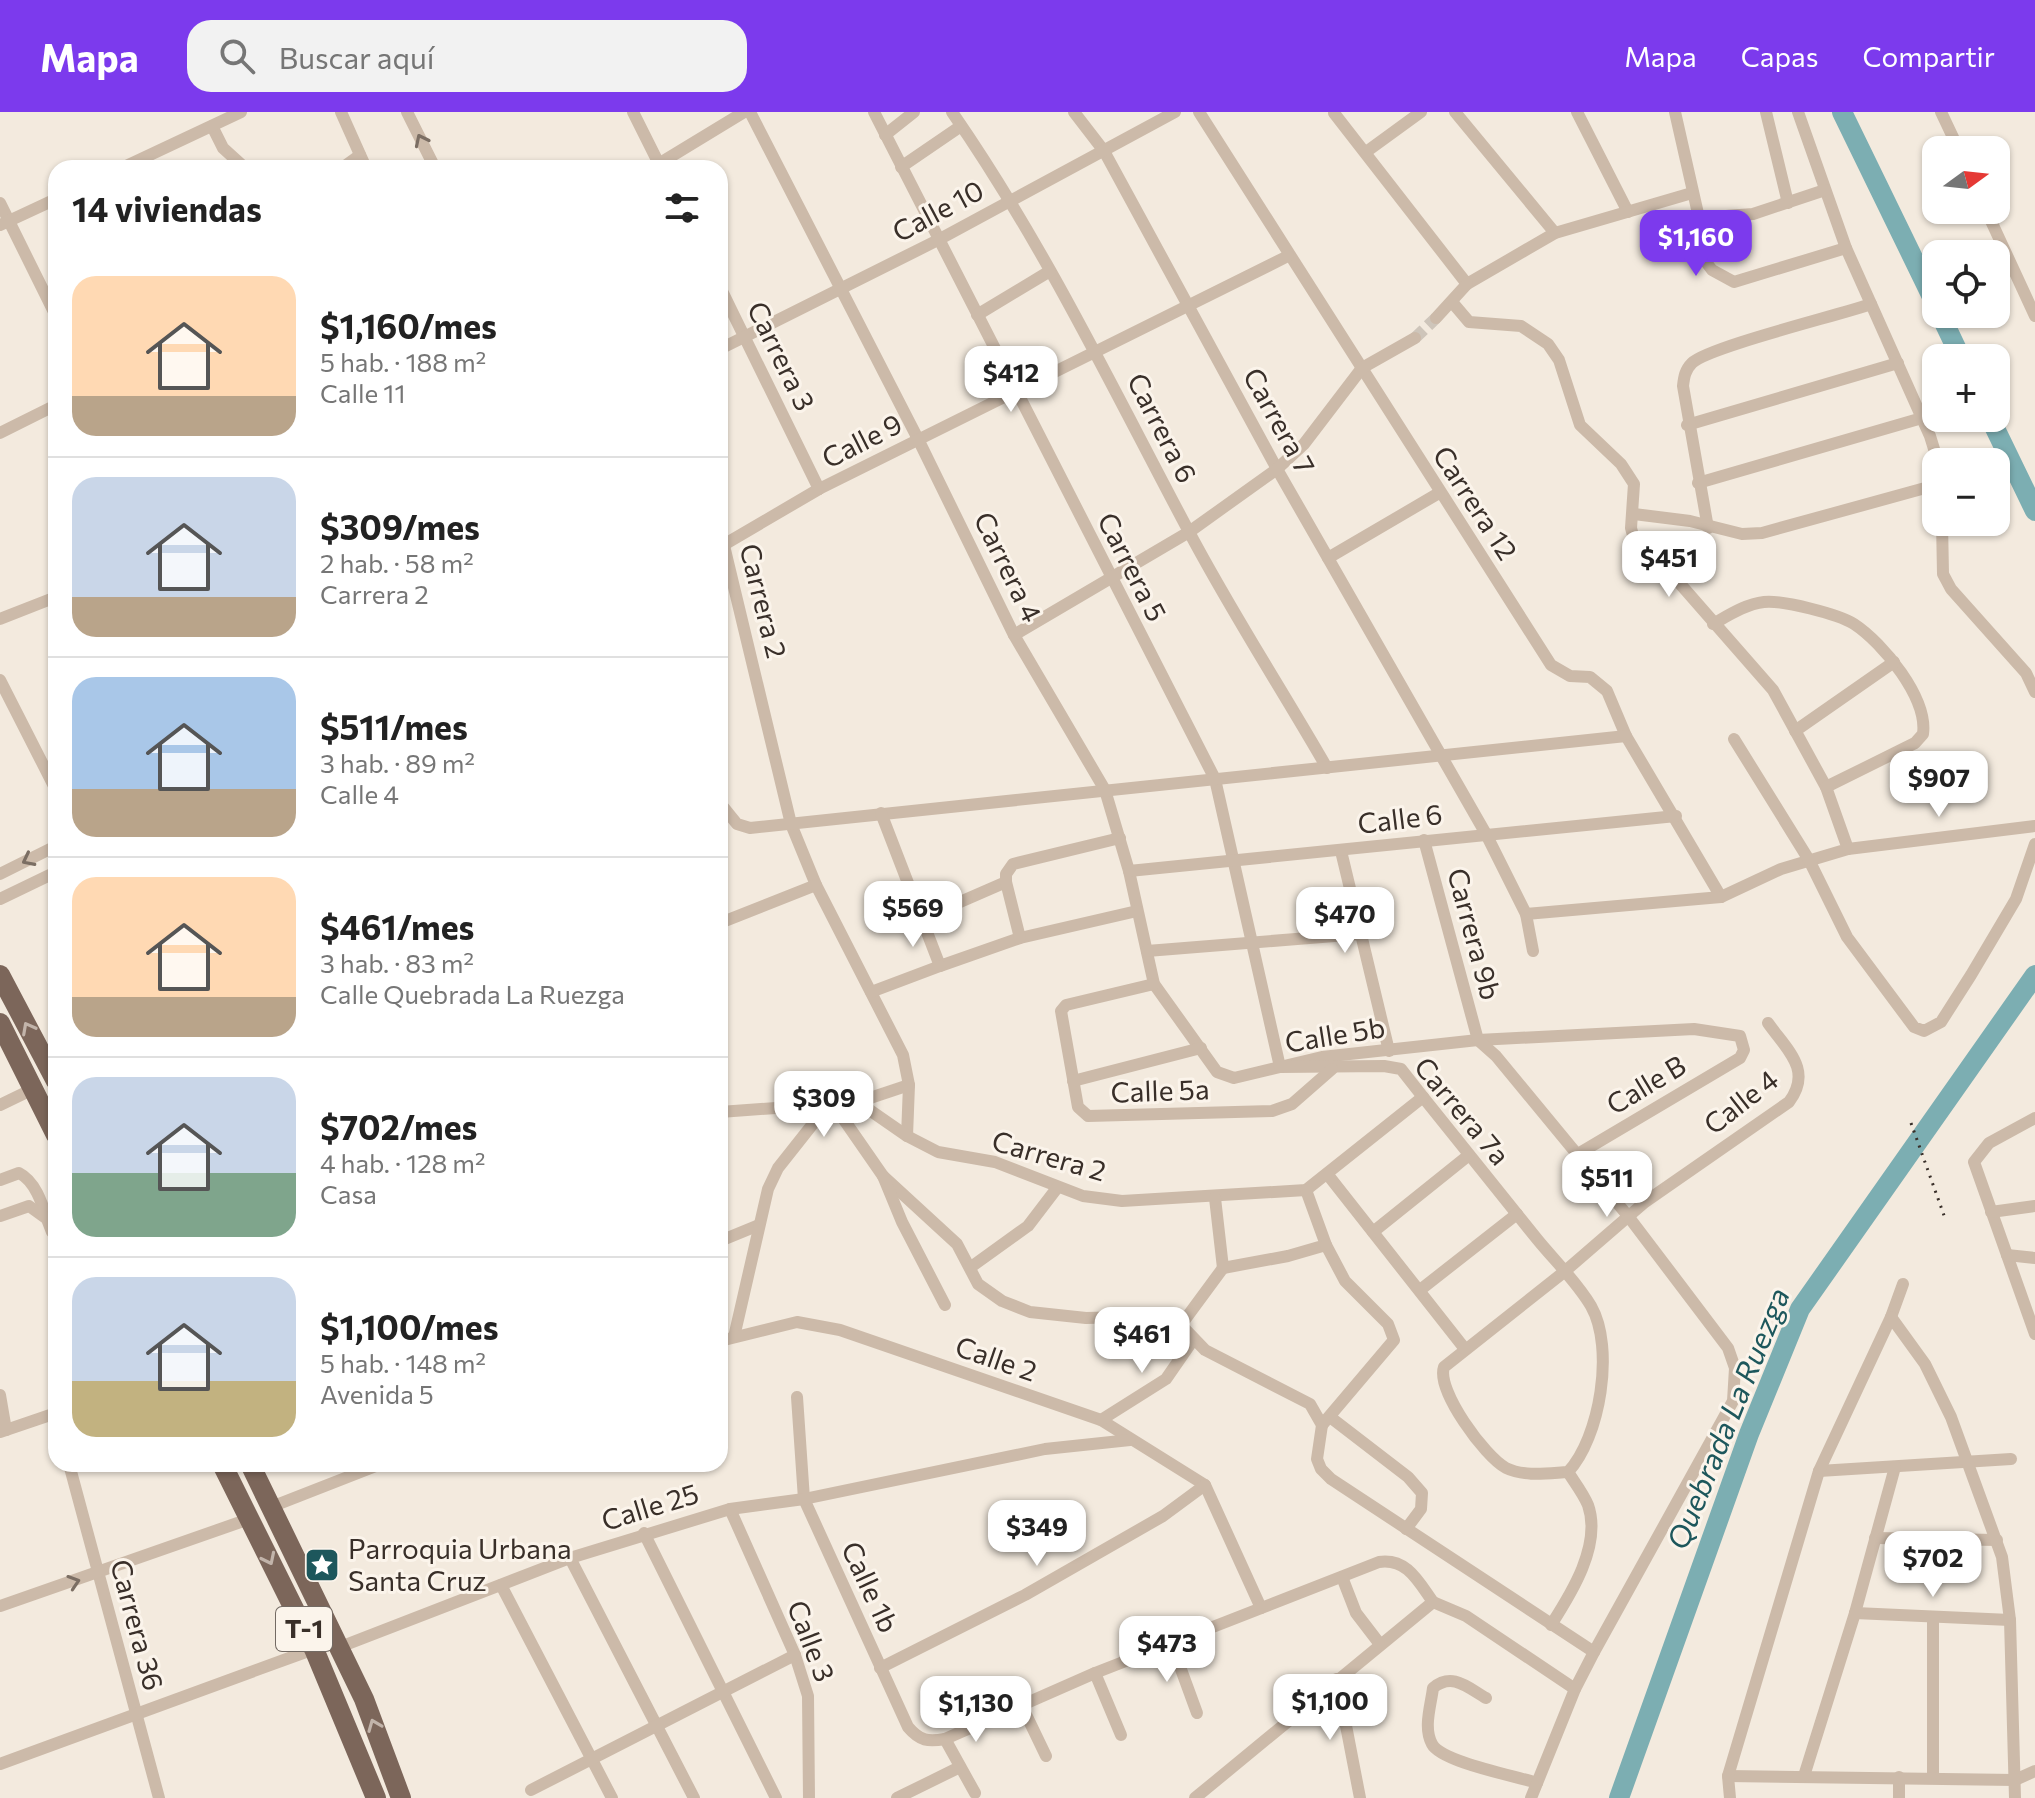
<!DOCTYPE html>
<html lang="es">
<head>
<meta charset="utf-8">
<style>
  body { margin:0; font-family:Commissioner,sans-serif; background:#f2f2f2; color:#222; height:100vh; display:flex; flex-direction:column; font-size:30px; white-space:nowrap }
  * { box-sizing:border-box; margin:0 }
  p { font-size:26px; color:#767676 }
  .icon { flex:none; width:44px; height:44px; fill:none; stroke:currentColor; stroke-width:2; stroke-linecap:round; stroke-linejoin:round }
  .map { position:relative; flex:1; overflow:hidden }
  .sheet { position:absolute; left:48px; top:48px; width:680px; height:1312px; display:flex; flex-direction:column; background:#fff; border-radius:24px; box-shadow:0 2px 6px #0004 }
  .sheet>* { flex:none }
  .needle { width:52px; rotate:75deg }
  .controls { position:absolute; left:1922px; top:24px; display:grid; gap:16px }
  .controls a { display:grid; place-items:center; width:88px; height:88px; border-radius:16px; background:#fff; box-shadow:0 2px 6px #0004; font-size:40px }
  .price { position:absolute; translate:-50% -68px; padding:0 18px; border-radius:16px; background:#fff; color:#222; font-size:26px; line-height:52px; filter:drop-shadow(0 2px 4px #0008) }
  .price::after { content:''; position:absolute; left:50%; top:48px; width:24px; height:18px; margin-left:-12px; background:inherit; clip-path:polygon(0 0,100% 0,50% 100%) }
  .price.selected { background:#7c3aed; color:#fff }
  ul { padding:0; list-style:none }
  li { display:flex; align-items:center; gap:24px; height:200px; padding:0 24px }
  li+li { border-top:2px solid #e0e0e0 }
  li span { display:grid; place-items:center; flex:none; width:224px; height:160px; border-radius:24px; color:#555 }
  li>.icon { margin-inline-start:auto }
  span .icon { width:96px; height:96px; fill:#fffc; stroke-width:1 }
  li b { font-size:34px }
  h2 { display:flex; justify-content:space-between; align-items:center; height:96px; padding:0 24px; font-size:34px }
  header { display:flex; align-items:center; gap:48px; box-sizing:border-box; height:112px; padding:0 40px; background:#7c3aed; color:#fff }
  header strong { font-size:38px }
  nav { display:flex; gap:44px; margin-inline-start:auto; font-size:28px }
  .search { width:560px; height:72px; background:#f2f2f2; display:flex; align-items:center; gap:20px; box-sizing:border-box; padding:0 28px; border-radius:24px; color:#767676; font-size:30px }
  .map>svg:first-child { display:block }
</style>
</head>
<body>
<header>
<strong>Mapa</strong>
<div class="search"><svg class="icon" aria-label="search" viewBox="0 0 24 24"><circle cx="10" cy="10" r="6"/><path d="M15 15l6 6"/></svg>Buscar aquí</div>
<nav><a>Mapa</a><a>Capas</a><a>Compartir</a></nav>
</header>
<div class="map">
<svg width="2035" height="1686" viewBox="0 0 2035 1686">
  <rect width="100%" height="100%" fill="#f3eade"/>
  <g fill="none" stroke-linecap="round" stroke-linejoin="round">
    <g stroke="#7caeb2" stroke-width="20">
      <polyline points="1842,0 1936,193"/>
      <polyline points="1940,202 1961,246"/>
      <polyline points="1990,306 2035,399"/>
      <polyline points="1619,1686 1749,1322 1800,1197 2035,863"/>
    </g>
    <polyline stroke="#cec5ba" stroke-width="12" stroke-dasharray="12 6" stroke-linecap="butt" points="1415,226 1436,206"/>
    <g stroke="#ccbaa9" stroke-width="12">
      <polyline points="341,0 366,56"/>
      <polyline points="407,0 435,56"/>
      <polyline points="633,0 661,56"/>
      <polyline points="750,0 918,327 1014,523 1105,678 1129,759 1154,872 1217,960 1234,966 1322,945 1478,928 1694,917 1740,924 1744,938 1740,946 1578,1042"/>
      <path d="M874 0 1215 667 1280 955 1384 954 1401 957 1423 985C1461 1032 1499 1080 1537 1127 1554 1148 1577 1170 1591 1194 1615 1236 1600 1326 1568 1360 1549 1361 1524 1365 1506 1356 1485 1345 1436 1278 1444 1255L1564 1160 1645 1090 1789 990C1813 958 1787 938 1768 911"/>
      <path d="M952 0C1043 131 1112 275 1187 416 1230 498 1281 576 1327 656"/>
      <polyline points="1074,0 1104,39 1277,357 1486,722 1526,802 1533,839"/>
      <polyline points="1199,0 1551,553 1570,564 1590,565 1607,579 1626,624 1721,785"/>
      <polyline points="1455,0 1555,121"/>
      <polyline points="1577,0 1628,100"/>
      <polyline points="1675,0 1699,106 1703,146 1712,158 1734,170 1846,136"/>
      <polyline points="1766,0 1788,91"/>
      <polyline points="1798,0 1846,136 1930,324 1938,350"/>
      <polyline points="1941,0 1959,38"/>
      <polyline points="1334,1 1467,172 1555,121 1692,81"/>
      <polyline points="212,14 223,36 245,56"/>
      <polyline points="885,23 914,0"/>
      <polyline points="1366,40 1421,0"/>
      <polyline points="901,55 961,14"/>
      <polyline points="122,56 241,0"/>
      <polyline points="342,56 360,43"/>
      <polyline points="652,56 744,0"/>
      <polyline points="0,91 56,204"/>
      <polyline points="1986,98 2035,204"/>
      <polyline points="1699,106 1753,102 1825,78"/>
      <polyline points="0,113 56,87"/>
      <polyline points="720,175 819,377"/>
      <polyline points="1452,190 1469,210 1521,214 1548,232 1559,248 1580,313 1621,352 1634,372 1631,416 1635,431 1648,448 1675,466 1773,578 1826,675 1848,737 1781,757 1721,785 1526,802"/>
      <polyline points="977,203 1050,159"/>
      <polyline points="1436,206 1467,172"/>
      <polyline points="720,237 938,128 1175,0"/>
      <polyline points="1687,313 1898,251"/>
      <polyline points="0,321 56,293"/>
      <polyline points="1698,371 1922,306"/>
      <polyline points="1634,402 1690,409 1742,422 1762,421 1936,373"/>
      <polyline points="1942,410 1943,462 1951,477 2026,561 2035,580"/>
      <path d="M1708 416 1683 274C1684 265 1685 258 1692 251 1708 235 1840 203 1871 192"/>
      <polyline points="720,417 791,712 816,773 903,943 909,973 907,1024"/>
      <polyline points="720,435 819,377 1288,144"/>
      <polyline points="1328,446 1439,381"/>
      <polyline points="0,507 56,485"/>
      <path d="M1713 512C1729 503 1746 492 1764 490 1783 488 1838 502 1854 512 1883 531 1928 586 1923 622L1915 631 1826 675"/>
      <polyline points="1014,523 1189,420 1277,357 1304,332 1362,256 1415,226"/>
      <polyline points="0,568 56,678"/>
      <polyline points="1795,619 1894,550"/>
      <polyline points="1734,627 1809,748 1847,825 1914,915 1924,919 1941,910 1971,863 2016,787 2035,732"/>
      <polyline points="720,691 737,712 750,716 1626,624"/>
      <polyline points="881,701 940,854 1020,826 1137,799"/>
      <polyline points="1848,737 2035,714"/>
      <polyline points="1341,739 1389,939"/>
      <polyline points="1129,759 1676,704"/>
      <polyline points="0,762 56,734"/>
      <polyline points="0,787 56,760"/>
      <polyline points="921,807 1006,770"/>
      <polyline points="720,811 816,773"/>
      <polyline points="1020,826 1006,770 1006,762 1013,752 1120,726"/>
      <polyline points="1147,839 1359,822"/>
      <polyline points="1154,872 1066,893 1061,899 1078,995 1088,1004 1272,999 1292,992 1332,957"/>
      <polyline points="871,880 940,854"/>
      <polyline points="1073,969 1201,936"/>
      <polyline points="858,990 909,973"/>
      <polyline points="0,993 33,977"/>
      <polyline points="720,1000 858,990 907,1024 938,1040 995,1050 1083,1084 1122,1089 1306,1078 1423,985"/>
      <polyline points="2035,1006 1989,1031 1974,1050 2035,1222"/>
      <polyline points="1328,1063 1465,1237"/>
      <polyline points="883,1064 957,1132 978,1172 1002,1189 1030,1200 1086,1206 1163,1204 1181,1213 1205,1238 1310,1292 1322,1313 1317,1347 1321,1357 1331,1367 1594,1540 1733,1289 1735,1256 1728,1236 1628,1104 1496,944 1478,928 1424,728"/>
      <path d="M0 1068 19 1061C35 1069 42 1091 47 1107"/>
      <polyline points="1215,1086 1223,1156 1288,1144 1326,1133 1306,1078"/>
      <polyline points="1991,1100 2035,1094"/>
      <polyline points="0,1104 29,1094 47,1107 52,1120 56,1119"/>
      <polyline points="1373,1120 1469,1043"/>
      <polyline points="720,1129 759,1113"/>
      <polyline points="2007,1143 2035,1146"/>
      <polyline points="971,1155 1028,1114 1057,1076"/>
      <polyline points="1420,1178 1517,1102"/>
      <polyline points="1891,1205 1903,1172"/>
      <polyline points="1181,1213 1223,1156"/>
      <polyline points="734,1225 768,1077 778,1056 831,989 883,1064 902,1110 945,1193"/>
      <polyline points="720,1229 797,1210 840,1218 1101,1308 1205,1373 1261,1496"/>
      <polyline points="0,1283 6,1318"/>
      <path d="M797 1285 804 1387 908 1615C920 1629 928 1630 945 1627L1095 1561 1379 1450C1407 1446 1418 1469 1433 1490L1195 1686"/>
      <polyline points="1330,1305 1408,1365 1422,1381 1421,1397 1406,1417"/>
      <polyline points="1101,1308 1166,1267 1193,1228"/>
      <polyline points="1322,1313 1394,1228 1388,1212 1345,1169 1326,1133"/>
      <polyline points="0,1320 56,1301"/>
      <polyline points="69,1352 159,1686"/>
      <polyline points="1819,1359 2011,1347"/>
      <polyline points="271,1395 381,1352"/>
      <polyline points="730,1397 795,1543 808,1584 809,1686"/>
      <polyline points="644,1421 776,1686"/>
      <polyline points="1875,1426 1997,1428"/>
      <polyline points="570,1446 694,1686"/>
      <polyline points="1342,1465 1356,1501 1379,1531"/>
      <polyline points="501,1473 612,1686"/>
      <polyline points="1433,1490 1466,1504 1575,1577"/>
      <polyline points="0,1494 249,1407"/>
      <polyline points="1855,1501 2010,1508"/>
      <polyline points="1933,1505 1933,1665"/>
      <path d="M1551 1513C1571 1482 1602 1433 1588 1393 1583 1381 1575 1371 1568 1360"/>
      <polyline points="1171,1530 1197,1601"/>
      <polyline points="340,1535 570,1446 730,1397 804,1387 1045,1337 1130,1328"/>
      <polyline points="880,1556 1025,1483 1163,1404 1205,1373"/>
      <polyline points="1095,1561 1121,1623"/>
      <polyline points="1337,1567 1360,1686"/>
      <path d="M1486 1586C1467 1575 1452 1560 1433 1576 1431 1593 1423 1616 1432 1632 1441 1650 1516 1664 1537 1671"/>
      <polyline points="1021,1592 1046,1644"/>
      <polyline points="945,1627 975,1681"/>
      <polyline points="0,1652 314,1537"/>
      <polyline points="1728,1664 2015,1668 2035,1659"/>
      <polyline points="1804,1664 1855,1501 1895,1355"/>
      <polyline points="531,1678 795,1543"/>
      <polyline points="897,1686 960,1655"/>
      <polyline points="1531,1686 1575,1577 1594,1540"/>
      <polyline points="1730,1686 1728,1664 1819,1359 1891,1205 1925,1252 1951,1305 2002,1445 2010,1508 2015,1686"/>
      <polyline points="1899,1686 1899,1665"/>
    </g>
    <g stroke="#7c665a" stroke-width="20">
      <polyline points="0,863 56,969"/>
      <polyline points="0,911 56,1023"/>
      <polyline points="222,1352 314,1537 376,1686"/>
      <polyline points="250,1352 364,1587 401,1686"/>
    </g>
    <polyline stroke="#392f29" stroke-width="3" stroke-dasharray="2 6" stroke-linecap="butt" points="1911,1011 1946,1109"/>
  </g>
  <defs><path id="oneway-chevron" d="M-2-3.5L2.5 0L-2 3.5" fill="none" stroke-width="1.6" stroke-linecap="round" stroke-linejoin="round" transform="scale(2)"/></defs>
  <g stroke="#7b6e63">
    <use href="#oneway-chevron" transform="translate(421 28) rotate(-116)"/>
    <use href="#oneway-chevron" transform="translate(28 748) rotate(153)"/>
    <use href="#oneway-chevron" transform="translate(74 1470) rotate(-18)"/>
  </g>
  <g stroke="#c2b4aa">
    <use href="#oneway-chevron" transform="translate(28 916) rotate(-118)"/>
    <use href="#oneway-chevron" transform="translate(269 1447) rotate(64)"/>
    <use href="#oneway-chevron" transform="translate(374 1613) rotate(-112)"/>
  </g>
  <defs>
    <g id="sight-square" transform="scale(1.8)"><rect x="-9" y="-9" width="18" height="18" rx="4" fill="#1d575c" stroke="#fbf4eb"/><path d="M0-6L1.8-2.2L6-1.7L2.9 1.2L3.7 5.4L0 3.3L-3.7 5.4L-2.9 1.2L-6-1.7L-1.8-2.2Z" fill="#fff"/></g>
  </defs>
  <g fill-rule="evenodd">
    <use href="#sight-square" x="322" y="1453"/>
  </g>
  <g text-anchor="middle" stroke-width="6" stroke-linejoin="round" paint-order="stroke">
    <rect fill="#fbf4eb" stroke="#736a63" stroke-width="2" x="276" y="1495" width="56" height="44" rx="6"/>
    <g font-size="26" font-weight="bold" fill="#392f29">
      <text x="304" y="1526">T-1</text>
    </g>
    <g font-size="28" fill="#392f29" stroke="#fbf4eb">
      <text transform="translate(938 99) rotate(-28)" y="10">Calle 10</text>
      <text transform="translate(781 244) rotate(64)" y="10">Carrera 3</text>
      <text transform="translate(1279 309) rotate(61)" y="10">Carrera 7</text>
      <text transform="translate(1162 316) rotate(63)" y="10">Carrera 6</text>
      <text transform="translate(862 329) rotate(-27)" y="10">Calle 9</text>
      <text transform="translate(1475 391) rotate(57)" y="10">Carrera 12</text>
      <text transform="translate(1008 455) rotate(64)" y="10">Carrera 4</text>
      <text transform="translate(1132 455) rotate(63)" y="10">Carrera 5</text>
      <text transform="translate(763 489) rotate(76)" y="10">Carrera 2</text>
      <text transform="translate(1400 707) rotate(-7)" y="10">Calle 6</text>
      <text transform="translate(1474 822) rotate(75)" y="10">Carrera 9b</text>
      <text transform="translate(1335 923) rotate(-9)" y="10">Calle 5b</text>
      <text transform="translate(1646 973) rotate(-31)" y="10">Calle B</text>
      <text transform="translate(1160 979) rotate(-2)" y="10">Calle 5a</text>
      <text transform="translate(1741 990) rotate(-38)" y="10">Calle 4</text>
      <text transform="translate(1462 999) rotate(50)" y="10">Carrera 7a</text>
      <text transform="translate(1049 1044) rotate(16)" y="10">Carrera 2</text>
      <text transform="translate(996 1247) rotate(19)" y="10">Calle 2</text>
      <text transform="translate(650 1395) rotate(-17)" y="10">Calle 25</text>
      <text transform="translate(870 1475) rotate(65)" y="10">Calle 1b</text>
      <text transform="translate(137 1513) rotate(75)" y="10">Carrera 36</text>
      <text transform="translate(811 1529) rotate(69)" y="10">Calle 3</text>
    </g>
    <g font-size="28" fill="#392f29" stroke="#fbf4eb" text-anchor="start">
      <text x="348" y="1447">Parroquia Urbana<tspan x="348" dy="32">Santa Cruz</tspan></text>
    </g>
    <g font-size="30" font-style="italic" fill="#1d575c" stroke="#fbf4eb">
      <text transform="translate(1729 1307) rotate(-68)" y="10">Quebrada La Ruezga</text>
    </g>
  </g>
</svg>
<div class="controls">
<a><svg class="needle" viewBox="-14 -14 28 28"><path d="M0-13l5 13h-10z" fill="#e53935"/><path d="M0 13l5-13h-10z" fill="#767676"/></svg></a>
<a><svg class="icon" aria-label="locate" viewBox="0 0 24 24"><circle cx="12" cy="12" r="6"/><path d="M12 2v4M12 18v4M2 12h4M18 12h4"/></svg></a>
<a>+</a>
<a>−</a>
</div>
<b class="price selected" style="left:1696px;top:166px">$1,160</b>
<b class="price" style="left:1011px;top:302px">$412</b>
<b class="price" style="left:1669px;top:487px">$451</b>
<b class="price" style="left:1939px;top:707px">$907</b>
<b class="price" style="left:913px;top:837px">$569</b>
<b class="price" style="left:1345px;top:843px">$470</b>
<b class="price" style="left:824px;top:1027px">$309</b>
<b class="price" style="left:1607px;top:1107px">$511</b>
<b class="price" style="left:1142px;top:1263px">$461</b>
<b class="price" style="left:1037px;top:1456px">$349</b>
<b class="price" style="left:1933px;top:1487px">$702</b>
<b class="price" style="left:1167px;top:1572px">$473</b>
<b class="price" style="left:1330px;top:1630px">$1,100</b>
<b class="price" style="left:976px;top:1632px">$1,130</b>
<section class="sheet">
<h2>14 viviendas<svg class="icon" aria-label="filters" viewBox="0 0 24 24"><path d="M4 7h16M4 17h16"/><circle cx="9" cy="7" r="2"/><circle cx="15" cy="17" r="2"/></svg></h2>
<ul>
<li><span style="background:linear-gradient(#ffd9b3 75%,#b9a48a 0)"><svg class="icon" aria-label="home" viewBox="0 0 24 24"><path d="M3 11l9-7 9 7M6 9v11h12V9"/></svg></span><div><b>$1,160/mes</b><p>5 hab. · 188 m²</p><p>Calle 11</p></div></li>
<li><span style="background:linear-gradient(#c9d6e8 75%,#b9a48a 0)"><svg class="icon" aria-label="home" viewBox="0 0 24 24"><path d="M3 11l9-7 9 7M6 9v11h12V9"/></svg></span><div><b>$309/mes</b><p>2 hab. · 58 m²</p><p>Carrera 2</p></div></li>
<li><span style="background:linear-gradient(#a9c7e8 70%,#b9a48a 0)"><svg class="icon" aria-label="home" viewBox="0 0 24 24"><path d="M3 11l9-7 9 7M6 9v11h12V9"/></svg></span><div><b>$511/mes</b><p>3 hab. · 89 m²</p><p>Calle 4</p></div></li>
<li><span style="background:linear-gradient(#ffd9b3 75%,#b9a48a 0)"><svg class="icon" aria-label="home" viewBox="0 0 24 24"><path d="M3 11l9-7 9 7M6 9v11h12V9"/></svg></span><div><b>$461/mes</b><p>3 hab. · 83 m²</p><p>Calle Quebrada La Ruezga</p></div></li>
<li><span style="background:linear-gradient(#c9d6e8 60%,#7fa58c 0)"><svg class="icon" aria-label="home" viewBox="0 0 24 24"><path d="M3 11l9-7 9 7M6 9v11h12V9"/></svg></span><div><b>$702/mes</b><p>4 hab. · 128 m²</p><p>Casa</p></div></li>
<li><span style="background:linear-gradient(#c9d6e8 65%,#c2b280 0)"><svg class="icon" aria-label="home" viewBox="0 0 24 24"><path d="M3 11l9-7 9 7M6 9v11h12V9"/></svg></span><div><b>$1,100/mes</b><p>5 hab. · 148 m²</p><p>Avenida 5</p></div></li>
</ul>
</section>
</div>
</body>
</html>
